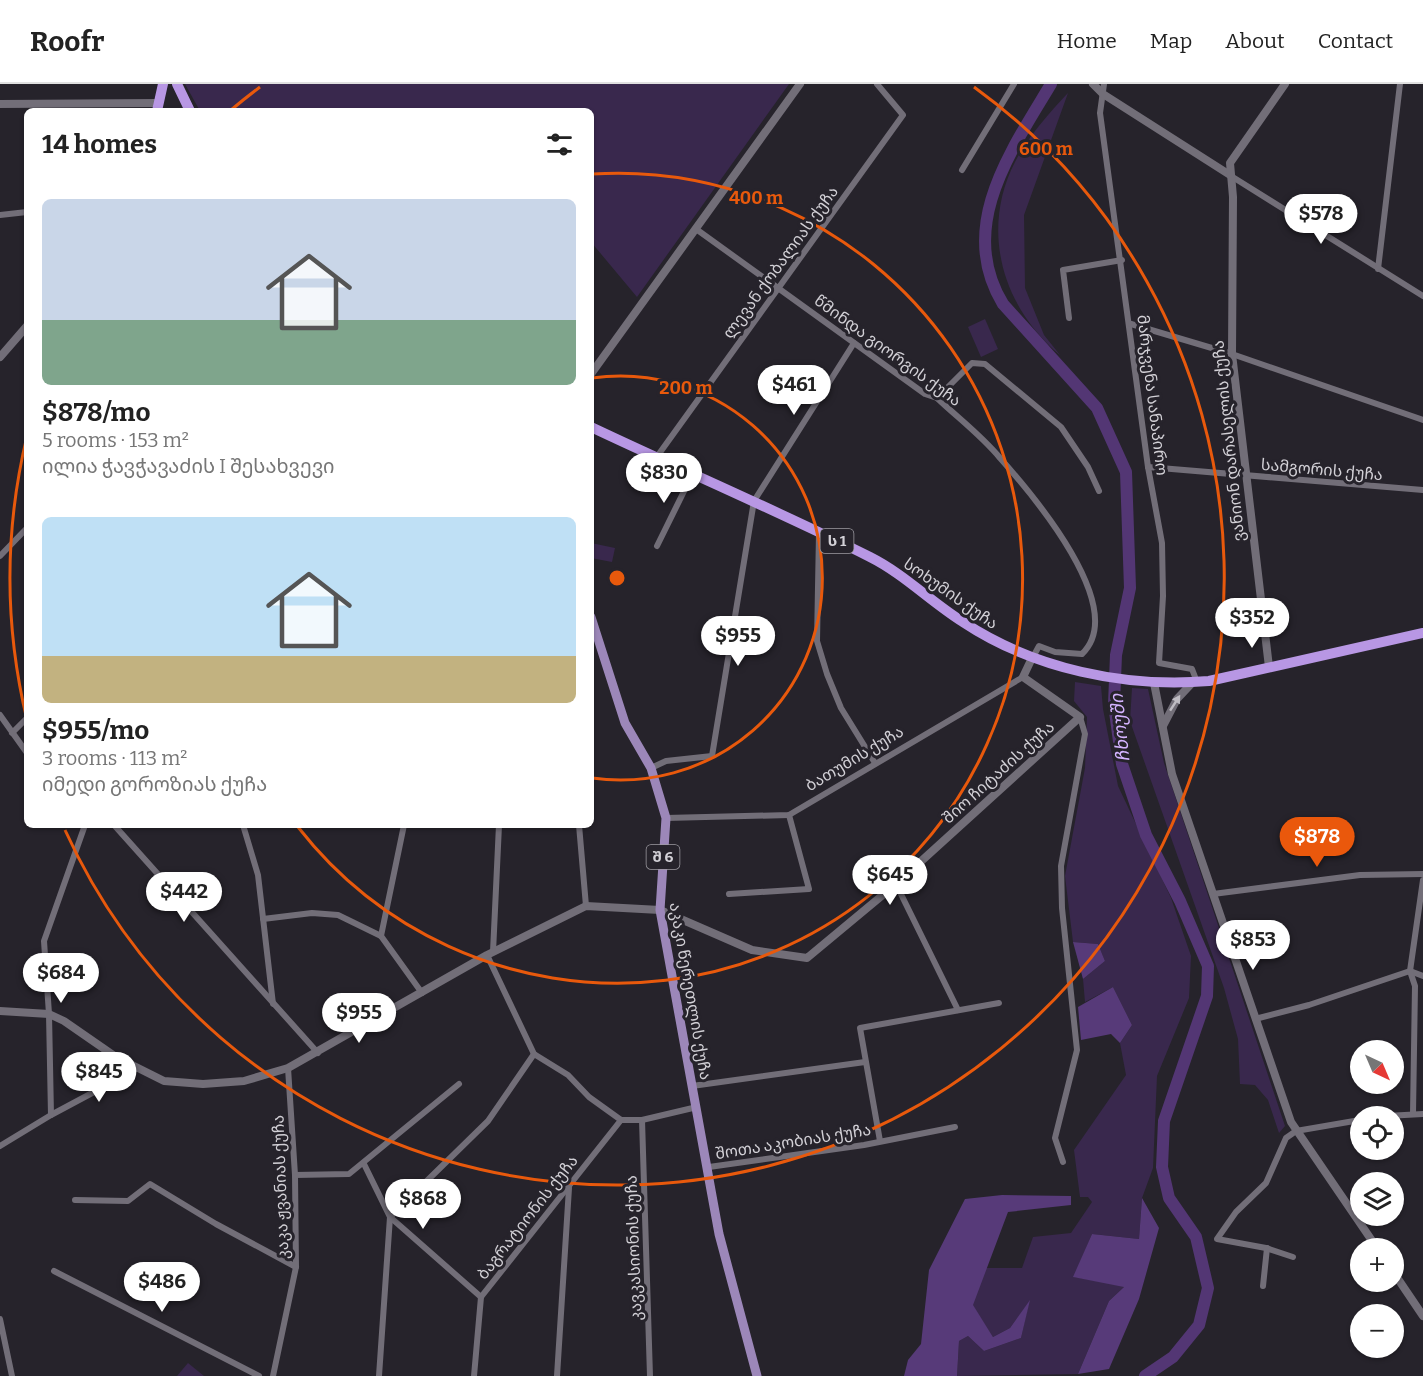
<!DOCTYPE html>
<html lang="en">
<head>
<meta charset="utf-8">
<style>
  body { margin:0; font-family:Bitter,"Noto Sans Georgian",serif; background:#f2f2f2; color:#222; height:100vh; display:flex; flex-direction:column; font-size:22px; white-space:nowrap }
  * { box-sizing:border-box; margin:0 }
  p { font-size:20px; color:#767676 }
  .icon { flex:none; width:33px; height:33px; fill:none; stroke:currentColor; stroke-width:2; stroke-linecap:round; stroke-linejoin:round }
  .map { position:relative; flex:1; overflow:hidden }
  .panel { position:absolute; left:24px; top:24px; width:570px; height:720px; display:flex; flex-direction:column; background:#fff; border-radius:9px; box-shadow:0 2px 4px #0004 }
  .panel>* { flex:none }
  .needle { width:39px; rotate:136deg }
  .buttons { position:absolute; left:1350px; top:956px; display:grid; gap:12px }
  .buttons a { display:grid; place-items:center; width:54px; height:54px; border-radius:50%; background:#fff; box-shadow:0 2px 4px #0004; font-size:30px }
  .price { position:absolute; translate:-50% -51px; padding:0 14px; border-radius:21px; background:#fff; color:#222; font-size:20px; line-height:39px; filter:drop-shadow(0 2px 3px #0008) }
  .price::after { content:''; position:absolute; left:50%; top:36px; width:18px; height:14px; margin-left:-9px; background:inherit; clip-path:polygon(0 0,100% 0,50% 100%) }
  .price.selected { background:#ea580c; color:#fff }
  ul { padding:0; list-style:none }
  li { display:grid; align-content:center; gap:12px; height:318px; padding:0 18px }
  li span { display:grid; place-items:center; height:186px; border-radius:9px; color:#555 }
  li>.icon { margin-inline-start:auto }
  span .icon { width:108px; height:108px; fill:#fffc; stroke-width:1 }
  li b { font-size:26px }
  h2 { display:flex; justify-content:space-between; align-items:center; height:72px; padding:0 18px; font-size:26px }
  header { display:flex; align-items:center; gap:36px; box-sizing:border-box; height:84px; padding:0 30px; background:#fff; border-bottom:2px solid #e0e0e0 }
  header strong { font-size:28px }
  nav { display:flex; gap:33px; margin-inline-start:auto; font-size:21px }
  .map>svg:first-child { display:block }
</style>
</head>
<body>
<header>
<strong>Roofr</strong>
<nav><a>Home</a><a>Map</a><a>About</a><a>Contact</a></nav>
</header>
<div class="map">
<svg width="1423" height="1292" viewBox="0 0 1423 1292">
  <rect width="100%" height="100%" fill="#26232b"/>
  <g fill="#39284d">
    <polygon points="185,0 789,0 637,213 591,158 591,27 200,27"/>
    <path d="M1068 9 1024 131 1025 204 1044 251 1060 271C1002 223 980 146 1015 78 1028 53 1049 29 1068 9Z"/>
    <polygon points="985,235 998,265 981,273 968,243"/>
    <polygon points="591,459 615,464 612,478 591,474"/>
    <polygon points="1075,598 1101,602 1103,625 1118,702 1171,814 1191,872 1189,914 1157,992 1153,1084 1142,1114 1139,1155 1092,1150 1074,1193 1125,1202 1109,1217 1078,1290 957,1292 959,1257 968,1252 984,1267 1021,1254 1029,1218 1010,1244 993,1253 972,1221 979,1193 986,1184 1022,1184 1033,1153 1071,1149 1092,1118 1088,1113 1080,1113 1074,1066 1126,991 1120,959 1132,941 1113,903 1085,918 1083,895 1105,877 1098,860 1073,858 1065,792 1085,684 1087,633 1074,617"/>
    <polygon points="1132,604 1148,605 1164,679 1285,1042 1279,1049 1268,1016 1255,1001 1240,1000 1238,955 1224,904 1130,637"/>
    <polygon points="211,791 220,802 200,819 191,807"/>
    <polygon points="188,1279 204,1292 177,1292"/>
  </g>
  <g fill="#573a79">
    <polygon points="1073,858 1098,860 1105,877 1083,895"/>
    <polygon points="1113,903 1132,941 1120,959 1111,950 1081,956 1078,923"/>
    <polygon points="1002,1111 1071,1112 1071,1121 1008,1128 973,1221 993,1253 1010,1244 1030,1216 1021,1254 984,1267 968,1252 959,1257 957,1292 904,1292 908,1276 921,1260 929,1186 965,1115"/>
    <polygon points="1142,1114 1159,1144 1139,1215 1109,1285 1078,1290 1109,1217 1124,1203 1073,1193 1092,1150 1139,1155"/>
  </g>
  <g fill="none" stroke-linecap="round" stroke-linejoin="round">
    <path stroke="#533674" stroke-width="12" d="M1051 0C1011 67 956 143 1003 220L1097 324 1126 388 1130 504 1116 571 1114 620 1122 680 1146 751 1180 817 1208 882 1207 912 1164 1037 1162 1083 1169 1114 1196 1153 1208 1204 1199 1241 1173 1273 1145 1292"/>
    <g stroke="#726e78" stroke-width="6">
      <polyline points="1104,0 1100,29 1148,383 1162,459 1163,512 1159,579 1192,585 1197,598"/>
      <polyline points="962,86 1014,0"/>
      <polyline points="1231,92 1423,212"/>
      <polyline points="0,131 27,128"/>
      <path d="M696 145 925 310 937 314C958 334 982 352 1000 374 1032 410 1130 524 1082 570L1055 568 1039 562 1033 573"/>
      <polyline points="1378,185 1400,0"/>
      <polyline points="1069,234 1063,186 1122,176"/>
      <polyline points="1131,240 1232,270 1423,336"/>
      <polyline points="937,314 972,279 985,280 1061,343 1088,383 1099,407"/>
      <polyline points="656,374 903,31 877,0"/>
      <polyline points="1148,383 1423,406"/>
      <polyline points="819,449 817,557 827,590 841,624 875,679"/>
      <polyline points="657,462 693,389"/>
      <polyline points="0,472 27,444"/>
      <polyline points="0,631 27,669"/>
      <polyline points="12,649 27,634"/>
      <polyline points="651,684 666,677 712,672 754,417 854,259"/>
      <polyline points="666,734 789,731 1023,593"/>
      <polyline points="114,741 318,969"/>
      <polyline points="243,741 258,791 273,920"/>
      <polyline points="404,741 381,852 422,909"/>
      <polyline points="579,741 586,822"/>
      <polyline points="896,800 958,926"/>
      <polyline points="729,810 809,805 789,731"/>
      <polyline points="1213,810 1360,791 1423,790"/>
      <polyline points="263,835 312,829 338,831 381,852"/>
      <polyline points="493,868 499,741"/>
      <polyline points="487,871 534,970 568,991 589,1013 621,1036 642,1036 697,1023"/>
      <polyline points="1255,935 1309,921 1410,887 1423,892"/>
      <polyline points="692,1002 865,978"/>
      <polyline points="1413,1030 1415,902 1410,887 1423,796"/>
      <polyline points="51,1031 94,1008 116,973"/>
      <polyline points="1386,1032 1423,1030"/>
      <polyline points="642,1036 650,1292"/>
      <polyline points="880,1057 860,944 999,919"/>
      <polyline points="0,1062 51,1031 49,930 44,857 85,741"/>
      <polyline points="1063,1078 1055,1054 1077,966 1062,824 1061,782 1085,650 1080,633"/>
      <polyline points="364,1080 390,1133 481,1213"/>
      <polyline points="709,1083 864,1061 955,1043"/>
      <polyline points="295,1091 349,1090 459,1000"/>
      <polyline points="75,1116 128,1117 150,1100 216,1140 296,1183"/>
      <polyline points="1293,1173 1266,1164 1217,1155 1236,1128 1266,1099 1286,1054 1296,1047 1360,1036"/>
      <polyline points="54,1187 259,1292"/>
      <polyline points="1263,1202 1267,1164"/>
      <polyline points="0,1235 12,1292"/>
      <polyline points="273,1292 296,1183 295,1091 288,984"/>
      <polyline points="379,1292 390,1133 488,1037 534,970"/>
      <polyline points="474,1292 481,1213 621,1036"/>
      <polyline points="557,1292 569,1104"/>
    </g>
    <g stroke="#726e78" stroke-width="8">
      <polyline points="1093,0 1103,10 1230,91"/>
      <polyline points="0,20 158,19"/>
      <polyline points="0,273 27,242"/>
      <polyline points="591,290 800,0"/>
      <polyline points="1269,583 1232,270 1233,113 1230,79 1285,0"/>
      <polyline points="1154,599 1172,690 1291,1038 1377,1164"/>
      <polyline points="1163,642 1177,615 1192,599"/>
      <polyline points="0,927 49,930 64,937 116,973 164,997 203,1000 244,997 288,984 487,871 586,822 660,826 752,866 807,874 896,800 1080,633 1023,593 1032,574"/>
      <polyline points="1394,1189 1423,1232"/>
    </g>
    <polyline stroke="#9c87b9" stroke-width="9" points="591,533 625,639 651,684 666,734 660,826 719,1150 757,1292"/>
    <g stroke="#b897e4" stroke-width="10">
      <polyline points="177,0 190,27"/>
      <polyline points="157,27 163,0"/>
      <path d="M591 343C684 387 778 427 870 473 904 490 931 518 963 538 1034 585 1125 604 1209 597L1423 549"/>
    </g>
  </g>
  <defs><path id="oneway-solid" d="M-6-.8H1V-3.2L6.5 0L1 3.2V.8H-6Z" transform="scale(1.5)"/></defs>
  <use fill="#bfbcc3" href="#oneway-solid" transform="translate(1175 619) rotate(-57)"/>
  <g fill="none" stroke="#e8590c" stroke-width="3">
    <path d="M592 294A202 202 0 1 1 592 694"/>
    <path d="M592 90A405 405 0 1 1 298 743"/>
    <path d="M27 636A607 607 0 0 1 27 352M231 26A607 607 0 0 1 260 3M974 3A607 607 0 1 1 65 746"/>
  </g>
  <g text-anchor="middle" stroke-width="6" stroke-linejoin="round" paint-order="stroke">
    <g fill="#26232b" stroke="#9e9ca3" stroke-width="1.5">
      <rect x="820.5" y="445" width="33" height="24" rx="4.5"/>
      <rect x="646.5" y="761" width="33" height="24" rx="4.5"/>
    </g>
    <g font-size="15" font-weight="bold" fill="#d2d0d6">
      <text x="837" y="462">ს 1</text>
      <text x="663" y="778">შ 6</text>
    </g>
    <g font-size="16" fill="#d2d0d6" stroke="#26232b">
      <text transform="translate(780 178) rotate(-54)" y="6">ლევან ქობალიას ქუჩა</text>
      <text transform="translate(888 266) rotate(36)" y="6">წმინდა გიორგის ქუჩა</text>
      <text transform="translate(1153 311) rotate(83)" y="6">მარჯვენა სანაპირო</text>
      <text transform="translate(1228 357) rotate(-96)" y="6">ვანიონ დარასელის ქუჩა</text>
      <text transform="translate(1322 385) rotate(5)" y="6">სამგორის ქუჩა</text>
      <text transform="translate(951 509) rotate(35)" y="6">სოხუმის ქუჩა</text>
      <text transform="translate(854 674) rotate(-31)" y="6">ბათუმის ქუჩა</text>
      <text transform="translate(998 688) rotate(-42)" y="6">შიო ჩიტაძის ქუჩა</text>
      <text transform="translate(691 907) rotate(80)" y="6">აკაკი წერეთლის ქუჩა</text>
      <text transform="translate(793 1057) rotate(-9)" y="6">შოთა აკობიას ქუჩა</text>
      <text transform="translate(280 1103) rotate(-92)" y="6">კაკა ჟვანიას ქუჩა</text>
      <text transform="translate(527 1133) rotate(-52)" y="6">ბაგრატიონის ქუჩა</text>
      <text transform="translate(633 1164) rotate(-92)" y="6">კავკასიონის ქუჩა</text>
    </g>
    <g font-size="18" font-style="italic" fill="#d4b4ff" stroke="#26232b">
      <text transform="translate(1120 644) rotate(-96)" y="6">ჩხოუში</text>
    </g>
  </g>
  <circle cx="617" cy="494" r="9" fill="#e8590c" stroke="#26232b" stroke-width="3"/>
  <g font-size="18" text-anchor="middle" font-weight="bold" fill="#e8590c" stroke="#26232b" stroke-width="6" stroke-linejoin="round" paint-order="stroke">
    <text x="1046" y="71">600 m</text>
    <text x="756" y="120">400 m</text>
    <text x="686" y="310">200 m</text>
  </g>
</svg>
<div class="buttons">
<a><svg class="needle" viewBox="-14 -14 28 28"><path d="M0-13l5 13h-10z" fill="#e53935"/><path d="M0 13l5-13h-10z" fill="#767676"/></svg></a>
<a><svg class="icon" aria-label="locate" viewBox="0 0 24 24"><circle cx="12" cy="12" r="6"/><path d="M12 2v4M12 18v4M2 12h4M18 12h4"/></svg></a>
<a><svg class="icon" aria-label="layers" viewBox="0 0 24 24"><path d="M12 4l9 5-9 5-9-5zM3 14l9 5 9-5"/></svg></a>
<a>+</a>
<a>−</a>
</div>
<b class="price" style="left:1321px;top:161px">$578</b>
<b class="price" style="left:794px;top:332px">$461</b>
<b class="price" style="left:664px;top:420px">$830</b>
<b class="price" style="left:1252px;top:565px">$352</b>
<b class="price" style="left:738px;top:583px">$955</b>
<b class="price selected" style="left:1317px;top:784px">$878</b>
<b class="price" style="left:890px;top:822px">$645</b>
<b class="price" style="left:184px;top:839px">$442</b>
<b class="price" style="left:1253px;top:887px">$853</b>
<b class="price" style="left:61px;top:920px">$684</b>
<b class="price" style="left:359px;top:960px">$955</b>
<b class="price" style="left:99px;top:1019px">$845</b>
<b class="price" style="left:423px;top:1146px">$868</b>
<b class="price" style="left:162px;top:1229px">$486</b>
<section class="panel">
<h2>14 homes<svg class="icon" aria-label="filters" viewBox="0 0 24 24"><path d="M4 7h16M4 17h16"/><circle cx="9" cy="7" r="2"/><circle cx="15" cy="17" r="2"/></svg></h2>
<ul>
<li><span style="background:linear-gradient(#c9d6e8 65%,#7fa58c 0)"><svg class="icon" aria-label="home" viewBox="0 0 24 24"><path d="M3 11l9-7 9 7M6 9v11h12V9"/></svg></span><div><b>$878/mo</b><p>5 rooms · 153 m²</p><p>ილია ჭავჭავაძის I შესახვევი</p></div></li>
<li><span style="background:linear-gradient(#bfe0f5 75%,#c2b280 0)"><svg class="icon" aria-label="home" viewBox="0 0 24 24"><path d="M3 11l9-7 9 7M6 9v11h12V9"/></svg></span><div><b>$955/mo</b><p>3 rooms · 113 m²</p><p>იმედი გოროზიას ქუჩა</p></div></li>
</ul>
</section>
</div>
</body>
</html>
